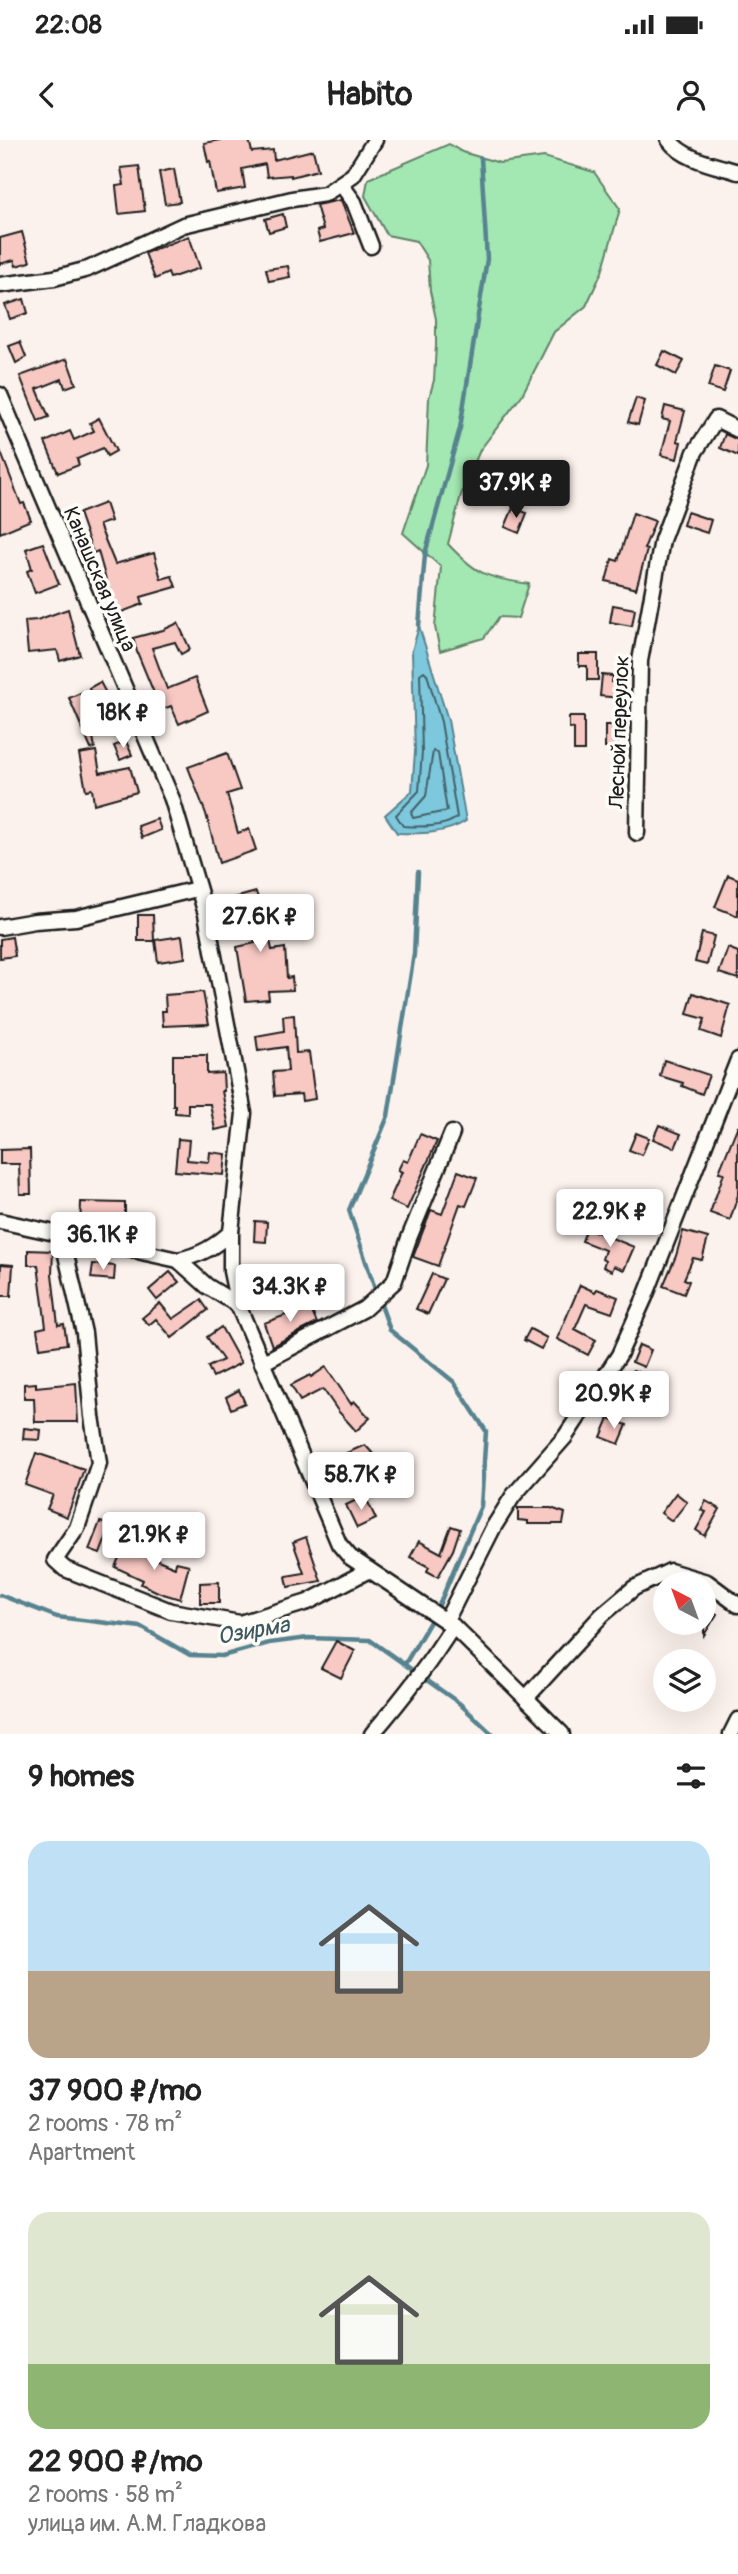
<!DOCTYPE html>
<html lang="en">
<head>
<meta charset="utf-8">
<style>
  body { margin:0; font-family:Pangolin,sans-serif; background:#f6f6f6; color:#222; height:100vh; display:flex; flex-direction:column; font-size:26px; white-space:nowrap }
  * { box-sizing:border-box; margin:0 }
  p { font-size:23px; color:#767676 }
  .icon { flex:none; width:38px; height:38px; fill:none; stroke:currentColor; stroke-width:2; stroke-linecap:round; stroke-linejoin:round }
  .map { position:relative; height:1594px; overflow:hidden }
  .sheet { display:flex; flex-direction:column; background:#fff; flex:1 }
  .sheet>* { flex:none }
  .needle { width:46px; rotate:319deg }
  .tools { position:absolute; left:653px; top:1432px; display:grid; gap:14px }
  .tools a { display:grid; place-items:center; width:63px; height:63px; border-radius:50%; background:#fff; box-shadow:0 7px 28px #0002; font-size:35px }
  .price { position:absolute; translate:-50% -60px; padding:0 16px; border-radius:7px; background:#fff; color:#222; font-size:23px; line-height:46px; filter:drop-shadow(0 2px 4px #0008) }
  .price::after { content:''; position:absolute; left:50%; top:42px; width:21px; height:16px; margin-left:-10px; background:inherit; clip-path:polygon(0 0,100% 0,50% 100%) }
  .price.current { background:#1c1c1c; color:#fff }
  ul { padding:0; list-style:none }
  li { display:grid; align-content:center; gap:14px; height:371px; padding:0 28px }
  li span { display:grid; place-items:center; height:217px; border-radius:21px; color:#555 }
  li>.icon { margin-inline-start:auto }
  span .icon { width:126px; height:126px; fill:#fffc; stroke-width:1 }
  li b { font-size:30px }
  h2 { display:flex; justify-content:space-between; align-items:center; height:84px; padding:0 28px; font-size:30px }
  .status { display:flex; justify-content:space-between; align-items:center; height:49px; padding:0 35px; background:#fff; direction:ltr }
  .status svg { height:19px; fill:currentColor }
  header { display:flex; justify-content:space-between; align-items:center; height:91px; padding:0 28px; background:#fff; font-size:32px; font-weight:700 }
  .map>svg:first-child { display:block }
</style>
</head>
<body>
<div class="status"><b>22:08</b><svg viewBox="0 0 49 12"><path d="M0 12V9h3v3zM5 12V6h3v6zM10 12V3h3v9zM15 12V0h3v12zM26 1h20v11H26zM47 4h2v5h-2z"/></svg></div>
<header><svg class="icon" aria-label="back" viewBox="0 0 24 24"><path d="M15 5l-7 7 7 7"/></svg>Habito<svg class="icon" aria-label="person" viewBox="0 0 24 24"><circle cx="12" cy="8" r="4"/><path d="M4 21q1-7 8-7t8 7"/></svg></header>
<div class="map">
<svg width="738" height="1594" viewBox="0 0 738 1594">
  <rect width="100%" height="100%" fill="#fcf2ed"/>
  <filter id="ink" filterUnits="userSpaceOnUse"><feTurbulence type="fractalNoise" baseFrequency=".0143" numOctaves="2"/><feDisplacementMap in="SourceGraphic" scale="14" xChannelSelector="R" yChannelSelector="G"/><feConvolveMatrix kernelMatrix="1 2 1 2 8 2 1 2 1" color-interpolation-filters="sRGB"/></filter>
  <g filter="url(#ink)">
    <path fill="#a3e7b2" stroke="#608267" stroke-width="2" d="M449 4 462 12 500 23 544 17 594 32 620 69 602 132 586 166 554 192 522 255 480 310 461 355 448 404C478 436 486 437 529 444L518 478 499 477 484 498 440 511 435 487 441 427 403 393 426 325 429 258 434 240 436 205V179L430 151 428 120 416 101 387 95 365 56 368 39Z"/>
    <path fill="#7dc8dc" stroke="#56838f" stroke-width="2" d="M419 486 448 580 466 681C446 694 420 694 397 693L385 675 412 651 415 612 412 511Z"/>
    <g fill="none" stroke-linecap="round" stroke-linejoin="round">
      <g stroke="#436169" stroke-width="2">
        <path d="M424 531 427 534 441 582 457 677C446 688 418 687 403 686L396 675 419 651 422 612 420 534Z"/>
        <polygon points="433,611 438,613 447,671 413,678 411,673 426,656"/>
      </g>
      <g stroke="#56838f" stroke-width="4.5">
        <polyline points="419,486 425,414 460,288 487,119 481,18"/>
        <polyline points="375,1149 349,1070 388,976 414,814 418,732"/>
        <polyline points="380,1162 390,1190 454,1242 486,1291 481,1366 439,1465"/>
        <polyline points="0,1455 57,1477 141,1487 190,1515 222,1516 269,1503 308,1498 370,1500 459,1563 492,1594"/>
        <polyline points="405,1524 431,1480"/>
      </g>
    </g>
    <g fill="#f8c8c3" stroke="#1c1c1c" stroke-width="2">
      <polygon points="220,0 249,0 252,12 273,10 274,20 313,10 318,30 291,37 291,35 267,37 265,24 242,29 245,48 216,53 210,21 208,22 204,3"/>
      <polygon points="139,26 145,71 119,74 116,46 124,45 121,28"/>
      <polygon points="174,29 180,62 165,64 159,32"/>
      <polygon points="341,60 354,93 320,102 317,91 323,89 316,65"/>
      <polygon points="283,74 286,87 269,92 265,79"/>
      <polygon points="22,92 30,122 16,126 14,120 0,124 0,98"/>
      <polygon points="189,96 200,128 170,138 168,133 155,139 145,113"/>
      <polygon points="288,126 290,137 269,141 266,129"/>
      <polygon points="24,159 28,173 10,179 5,165"/>
      <polygon points="20,202 26,217 16,223 9,206"/>
      <polygon points="664,211 684,221 676,235 657,225"/>
      <polygon points="67,219 76,244 65,248 62,239 37,249 49,277 38,281 20,236"/>
      <polygon points="715,226 730,231 723,252 708,247"/>
      <polygon points="636,258 645,261 638,285 628,282"/>
      <polygon points="665,266 685,271 677,301 681,302 677,319 661,315 670,281 662,279"/>
      <polygon points="99,278 116,311 107,316 103,308 77,319 79,325 58,333 45,302 70,291 74,300 94,291 90,283"/>
      <polygon points="725,294 738,300 738,316 720,308"/>
      <polygon points="0,310 21,364 24,363 31,380 0,393"/>
      <polygon points="105,363 111,381 99,385 115,424 154,413 161,439 172,436 176,447 141,457 143,464 119,473 117,468 115,469 110,454 98,411 93,413 79,373"/>
      <polygon points="513,368 527,373 519,393 505,387"/>
      <polygon points="687,372 711,380 707,393 683,385"/>
      <polygon points="633,373 655,381 644,409 647,410 636,449 606,441 612,419 618,421"/>
      <polygon points="43,403 59,444 35,453 27,431 32,429 26,409"/>
      <polygon points="613,465 635,469 632,486 610,482"/>
      <polygon points="68,469 80,515 60,521 57,510 28,513 25,481 37,480"/>
      <polygon points="178,483 190,509 181,514 175,502 152,508 167,549 195,538 208,571 179,584 171,566 161,570 137,512 133,498 163,490"/>
      <polygon points="579,514 598,514 598,540 587,540 587,526 579,526"/>
      <polygon points="602,535 613,536 612,542 622,543 620,558 600,556"/>
      <polygon points="100,542 107,555 94,561 89,548"/>
      <polygon points="85,551 95,608 91,609 69,558"/>
      <polygon points="569,577 584,577 584,611 574,611 574,589 569,588"/>
      <rect x="605" y="585" width="14" height="23"/>
      <polygon points="126,601 132,615 120,620 114,606"/>
      <polygon points="96,611 100,633 130,627 137,652 94,664 92,649 86,650 79,614"/>
      <polygon points="227,613 240,650 227,654 238,693 249,689 256,710 219,723 206,674 188,627"/>
      <polygon points="157,679 161,690 142,698 138,686"/>
      <polygon points="728,735 738,739 738,776 715,767"/>
      <polygon points="256,752 267,786 272,810 285,808 287,838 292,837 293,850 268,851 269,859 246,861 237,807 255,803 249,771 232,776 227,760"/>
      <polygon points="138,775 153,775 154,801 138,801"/>
      <polygon points="702,793 714,796 707,825 695,822"/>
      <polygon points="182,796 185,818 158,822 155,800"/>
      <polygon points="12,797 15,816 0,818 0,799"/>
      <polygon points="728,808 738,812 738,839 719,833"/>
      <polygon points="203,852 209,884 163,886 162,871 166,871 165,855"/>
      <polygon points="693,853 730,865 721,898 701,891 705,879 687,874"/>
      <polygon points="294,875 296,913 309,912 315,959 302,961 301,954 275,956 273,932 288,931 286,907 258,911 256,896 284,891 283,876"/>
      <polygon points="173,915 207,915 207,934 223,933 224,951 222,951 229,987 215,990 210,964 188,964 188,974 175,973 175,965 173,965"/>
      <polygon points="664,920 709,935 702,954 682,946 683,943 660,936"/>
      <polygon points="659,985 681,994 675,1008 653,999"/>
      <polygon points="738,985 738,1055 730,1080 710,1073 724,1033 719,1032"/>
      <polygon points="636,993 649,998 642,1015 629,1010"/>
      <polygon points="420,994 437,1001 407,1069 389,1061 402,1032 398,1030 403,1020 408,1022"/>
      <polygon points="178,999 189,1000 187,1020 209,1022 210,1012 226,1014 224,1035 175,1031"/>
      <polygon points="30,1009 31,1054 20,1054 19,1024 0,1024 0,1010"/>
      <polygon points="458,1031 477,1038 466,1066 460,1064 438,1126 413,1117 431,1070 442,1074"/>
      <polygon points="635,1053 649,1058 645,1070 631,1065"/>
      <polygon points="81,1062 125,1063 125,1074 145,1075 145,1097 116,1097 80,1089"/>
      <polygon points="255,1081 267,1082 266,1102 254,1101"/>
      <polygon points="587,1088 634,1107 624,1130 614,1126 612,1131 603,1127 605,1121 602,1119 605,1110 582,1101"/>
      <polygon points="683,1091 708,1098 702,1120 693,1118 684,1139 689,1141 684,1154 663,1146 676,1116"/>
      <polygon points="28,1110 53,1111 52,1134 58,1185 64,1184 67,1204 40,1208 37,1189 46,1187 38,1125 28,1125"/>
      <polygon points="1,1124 13,1125 11,1156 0,1156"/>
      <polygon points="93,1124 115,1126 114,1140 91,1138"/>
      <polygon points="170,1132 179,1142 157,1160 149,1150"/>
      <polygon points="432,1134 444,1139 428,1174 416,1169"/>
      <polygon points="580,1145 595,1152 597,1149 618,1157 612,1173 586,1164 575,1189 596,1200 588,1215 557,1199"/>
      <polygon points="201,1160 208,1170 172,1198 156,1179 149,1185 142,1178 160,1163 173,1179"/>
      <polygon points="307,1161 317,1183 272,1206 264,1183 297,1171 295,1167"/>
      <polygon points="221,1187 241,1223 213,1237 208,1227 223,1220 207,1197"/>
      <polygon points="530,1189 547,1198 541,1209 524,1200"/>
      <polygon points="639,1205 651,1210 644,1227 632,1222"/>
      <polygon points="326,1227 351,1264 354,1261 370,1278 356,1291 338,1271 323,1249 300,1261 291,1245 310,1235 311,1237"/>
      <polygon points="633,1230 643,1234 636,1252 626,1248"/>
      <polygon points="36,1243 36,1247 76,1243 78,1282 35,1282 34,1258 24,1258 24,1244"/>
      <polygon points="239,1250 245,1263 231,1269 226,1257"/>
      <polygon points="609,1278 627,1285 619,1304 601,1297"/>
      <polygon points="24,1288 41,1290 40,1300 23,1299"/>
      <polygon points="365,1305 387,1329 379,1337 371,1328 345,1340 335,1318"/>
      <polygon points="36,1313 84,1329 67,1377 47,1369 53,1355 25,1345"/>
      <polygon points="676,1353 687,1362 672,1381 661,1373"/>
      <polygon points="365,1356 376,1379 357,1388 346,1365"/>
      <polygon points="706,1361 720,1369 705,1396 696,1390 706,1372 701,1370"/>
      <polygon points="518,1368 551,1368 565,1373 563,1384 528,1384 528,1381 518,1380"/>
      <polygon points="100,1382 111,1385 100,1414 89,1410"/>
      <polygon points="451,1386 460,1389 453,1410 438,1437 427,1431 429,1427 410,1417 419,1401 441,1413"/>
      <polygon points="306,1397 321,1441 288,1447 286,1436 304,1433 293,1402"/>
      <polygon points="124,1406 175,1427 176,1422 189,1425 180,1459 160,1453 141,1444 143,1440 115,1427"/>
      <polygon points="219,1442 219,1463 200,1463 200,1443"/>
      <polygon points="704,1465 717,1474 704,1495"/>
      <polygon points="336,1501 355,1511 341,1538 321,1528"/>
    </g>
    <g fill="none" stroke-linecap="round" stroke-linejoin="round">
      <g stroke="#1c1c1c" stroke-width="19">
        <g id="street">
          <path d="M669 0C684 20 715 25 738 32"/>
          <polyline points="341,44 354,62 371,106"/>
          <polyline points="0,145 54,138 88,129 183,85 292,59 325,54 353,35 375,0"/>
          <polyline points="0,255 172,659 206,774 244,973 231,1092 231,1131 238,1165 339,1404 350,1417 453,1486 562,1594"/>
          <polyline points="637,693 640,521 662,400 695,312 716,279 738,290"/>
          <polyline points="0,787 35,781 76,778 197,749"/>
          <polyline points="0,1081 178,1120 207,1146 238,1165"/>
          <polyline points="61,1093 84,1193 92,1276 99,1323 77,1388 55,1420 65,1429 171,1471 240,1483 308,1462 369,1430"/>
          <path d="M178 1120C201 1115 214 1107 231 1092"/>
          <polyline points="262,1223 364,1169 394,1142 409,1098 452,993"/>
          <polyline points="446,1481 493,1388 513,1356 565,1297 619,1215 645,1157 738,920"/>
          <polyline points="526,1558 602,1475 634,1448 670,1431 707,1442 738,1465"/>
          <path d="M372 1594C402 1559 429 1525 453 1486"/>
          <polyline points="731,1594 738,1580"/>
        </g>
      </g>
      <use href="#street" stroke="#fdfcf7" stroke-width="14"/>
    </g>
  </g>
  <g text-anchor="middle" stroke-width="7" stroke-linejoin="round" paint-order="stroke">
    <g font-size="21" fill="#1c1c1c" stroke="#fdfcf7">
      <text transform="translate(100 439) rotate(67)" y="7">Канашская улица</text>
      <text transform="translate(619 592) rotate(-88)" y="7">Лесной переулок</text>
    </g>
    <g font-size="23" font-style="italic" fill="#3e585f" stroke="#fdfcf7">
      <text transform="translate(253 1490) rotate(-10)" y="8">Озирма</text>
    </g>
  </g>
</svg>
<div class="tools">
<a><svg class="needle" viewBox="-14 -14 28 28"><path d="M0-13l5 13h-10z" fill="#e53935"/><path d="M0 13l5-13h-10z" fill="#767676"/></svg></a>
<a><svg class="icon" aria-label="layers" viewBox="0 0 24 24"><path d="M12 4l9 5-9 5-9-5zM3 14l9 5 9-5"/></svg></a>
</div>
<b class="price current" style="left:516px;top:380px">37.9K ₽</b>
<b class="price" style="left:123px;top:610px">18K ₽</b>
<b class="price" style="left:260px;top:814px">27.6K ₽</b>
<b class="price" style="left:610px;top:1109px">22.9K ₽</b>
<b class="price" style="left:103px;top:1132px">36.1K ₽</b>
<b class="price" style="left:290px;top:1184px">34.3K ₽</b>
<b class="price" style="left:614px;top:1291px">20.9K ₽</b>
<b class="price" style="left:361px;top:1372px">58.7K ₽</b>
<b class="price" style="left:154px;top:1432px">21.9K ₽</b>
</div>
<section class="sheet">
<h2>9 homes<svg class="icon" aria-label="filters" viewBox="0 0 24 24"><path d="M4 7h16M4 17h16"/><circle cx="9" cy="7" r="2"/><circle cx="15" cy="17" r="2"/></svg></h2>
<ul>
<li><span style="background:linear-gradient(#bfe0f5 60%,#b9a48a 0)"><svg class="icon" aria-label="home" viewBox="0 0 24 24"><path d="M3 11l9-7 9 7M6 9v11h12V9"/></svg></span><div><b>37 900 ₽/mo</b><p>2 rooms · 78 m²</p><p>Apartment</p></div></li>
<li><span style="background:linear-gradient(#dfe7d0 70%,#8fb573 0)"><svg class="icon" aria-label="home" viewBox="0 0 24 24"><path d="M3 11l9-7 9 7M6 9v11h12V9"/></svg></span><div><b>22 900 ₽/mo</b><p>2 rooms · 58 m²</p><p>улица им. А.М. Гладкова</p></div></li>
</ul>
</section>
</body>
</html>
